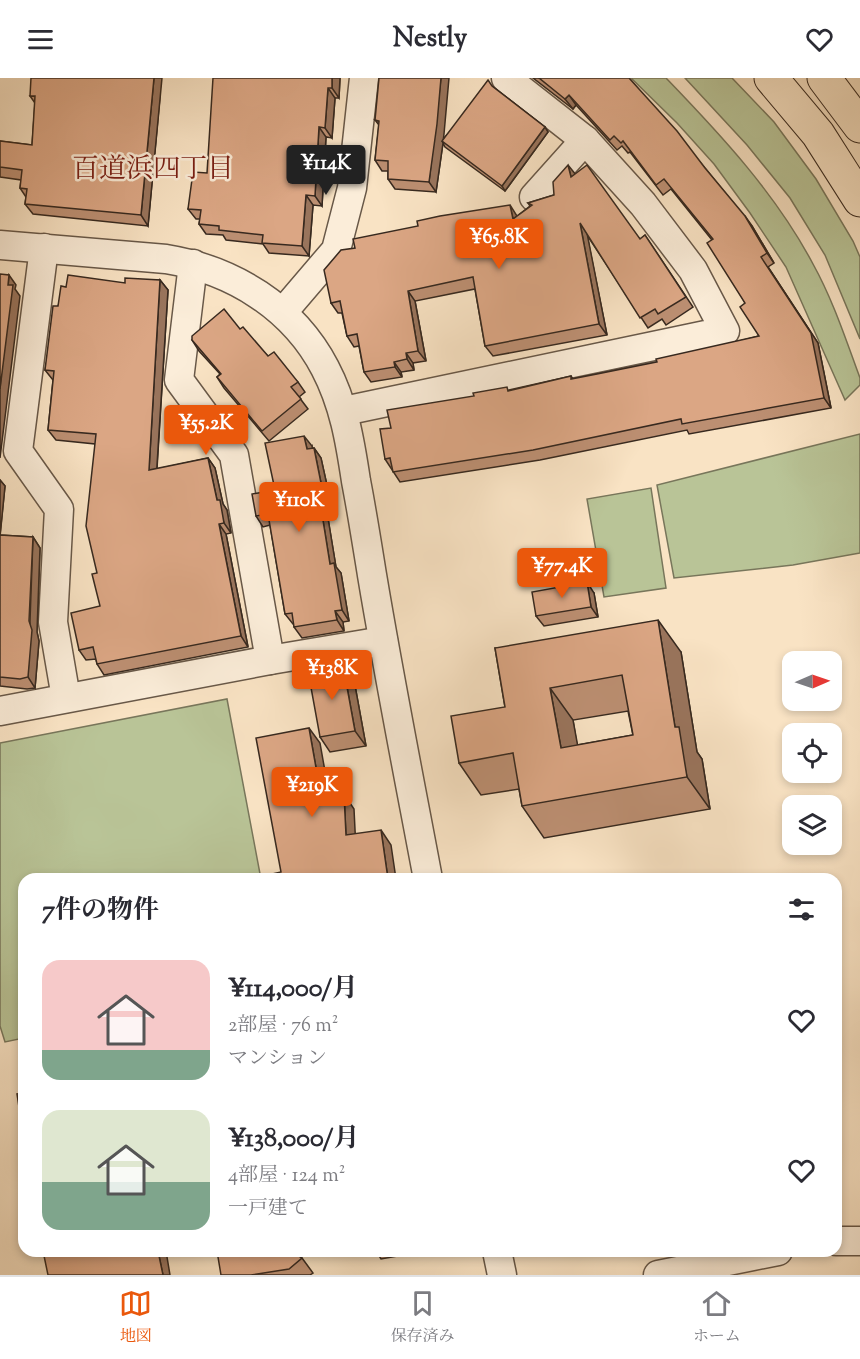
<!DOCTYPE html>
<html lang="ja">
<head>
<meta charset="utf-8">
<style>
  body { margin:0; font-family:"Sorts Mill Goudy","Noto Serif JP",serif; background:#f7f7f7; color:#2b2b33; height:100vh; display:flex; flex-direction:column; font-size:22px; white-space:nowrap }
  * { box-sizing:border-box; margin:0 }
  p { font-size:20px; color:#7c7c81 }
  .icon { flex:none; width:33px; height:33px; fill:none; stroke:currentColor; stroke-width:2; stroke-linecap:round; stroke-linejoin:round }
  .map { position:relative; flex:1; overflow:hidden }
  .drawer { position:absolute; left:18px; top:795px; width:824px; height:384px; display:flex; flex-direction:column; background:#fff; border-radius:18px; box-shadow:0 3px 9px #0003 }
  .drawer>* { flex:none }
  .needle { width:39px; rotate:88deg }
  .fabs { position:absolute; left:782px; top:573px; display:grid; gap:12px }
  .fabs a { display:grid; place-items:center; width:60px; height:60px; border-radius:12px; background:#fff; box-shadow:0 3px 9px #0003; font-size:30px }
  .price { position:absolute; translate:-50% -51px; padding:0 14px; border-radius:6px; background:#ea580c; color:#fff; font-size:20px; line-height:39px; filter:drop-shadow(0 2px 3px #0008) }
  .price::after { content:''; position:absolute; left:50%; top:36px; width:18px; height:14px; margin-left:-9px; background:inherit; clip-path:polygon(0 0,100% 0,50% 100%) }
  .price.selected { background:#222; color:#fff }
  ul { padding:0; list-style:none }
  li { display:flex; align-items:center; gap:18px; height:150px; padding:0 24px }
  li span { display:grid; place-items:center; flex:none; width:168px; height:120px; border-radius:18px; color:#555 }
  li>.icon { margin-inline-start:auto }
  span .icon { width:72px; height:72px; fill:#fffc; stroke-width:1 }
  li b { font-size:26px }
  h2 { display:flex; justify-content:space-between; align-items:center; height:72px; padding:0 24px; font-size:26px }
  header { display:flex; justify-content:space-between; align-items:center; height:78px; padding:0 24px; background:#fff; font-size:27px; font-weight:800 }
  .tab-bar { display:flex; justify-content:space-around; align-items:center; height:84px; border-top:2px solid #e1e1e2; background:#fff; font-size:16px; color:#7c7c81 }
  .tab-bar a { display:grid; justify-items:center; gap:3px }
  .tab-bar .selected { color:#ea580c }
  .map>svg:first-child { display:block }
</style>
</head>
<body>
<header><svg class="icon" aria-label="menu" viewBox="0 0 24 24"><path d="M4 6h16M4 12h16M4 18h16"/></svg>Nestly<svg class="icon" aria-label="heart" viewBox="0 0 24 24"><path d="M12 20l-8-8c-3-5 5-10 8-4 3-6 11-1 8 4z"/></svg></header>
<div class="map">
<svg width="860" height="1197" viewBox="0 0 860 1197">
  <rect width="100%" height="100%" fill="#f9e3c4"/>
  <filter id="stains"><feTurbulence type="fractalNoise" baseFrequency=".00333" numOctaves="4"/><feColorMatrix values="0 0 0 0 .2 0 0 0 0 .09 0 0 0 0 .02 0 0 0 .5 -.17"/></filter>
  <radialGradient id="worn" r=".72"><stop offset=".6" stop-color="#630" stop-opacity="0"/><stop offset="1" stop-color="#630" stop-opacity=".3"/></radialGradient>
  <g fill="#b9c497" stroke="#78765b" stroke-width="1.5">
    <path d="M631 0H666C721 57 776 116 813 186 833 222 846 262 860 300V307L845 322 786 189 750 135 714 86 677 45Z"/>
    <polygon points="685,0 732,0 774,44 816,101 853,163 860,179 860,261 825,177 790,120 747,67"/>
    <polygon points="860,356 860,475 793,487 674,500 657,407"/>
    <polygon points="651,410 666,510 604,519 587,421"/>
    <polygon points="227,621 261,801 24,801 24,960 5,964 0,948 0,665"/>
  </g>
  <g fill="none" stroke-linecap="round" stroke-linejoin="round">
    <g stroke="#685848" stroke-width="31">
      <g id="minor">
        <polyline points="534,119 585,62"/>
        <path d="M0 167 166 181C233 192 293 229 325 290 344 326 350 363 356 403 362 434 367 466 372 497 389 599 409 700 428 801"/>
        <polyline points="44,170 18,373 59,431 53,544 66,620"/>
        <polyline points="193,186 179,302 234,377 270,582"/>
        <polyline points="283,234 336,172 352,110 364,0"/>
        <polyline points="344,333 725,253 693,192 643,126 585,62 506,0"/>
        <polyline points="0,633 270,582 383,563"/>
        <polyline points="836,1163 860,1163"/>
        <polyline points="497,1173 502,1197"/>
        <polyline points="658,1197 778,1173"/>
      </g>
    </g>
    <g stroke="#37291f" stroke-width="35">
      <g id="highway">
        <polyline points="771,0 818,56 860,122"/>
        <polyline points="824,0 860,48"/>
      </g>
    </g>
    <use href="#minor" stroke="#fbedd9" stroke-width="28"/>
    <use href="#highway" stroke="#f9e3c4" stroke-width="33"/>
  </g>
  <g fill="#bc8f72" stroke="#37291f" stroke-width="1.5" fill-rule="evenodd">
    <polygon points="340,0 339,20 335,20 332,60 326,59 322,128 313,127 309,178 269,175 263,166 226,162 223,157 206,156 199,146 200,141 196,141 188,131 207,95"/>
    <polygon points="533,0 629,0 705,90 752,148 774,185 768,189 818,265 831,330 689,356 687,352 540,382 400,404 385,381 391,350 509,312 571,298 573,301 657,284 759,258 745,225 712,162 671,111 663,117 630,74 628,75 622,68 617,72 576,27 573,31"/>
    <polygon points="492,8 545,49 548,54 505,113 445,69 443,65 436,114 395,111 388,101 388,93 382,93 375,82 379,47 375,42 444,60"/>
    <polygon points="30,18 160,19 148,148 33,136 25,126 26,119 20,110 21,102 0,99 0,63 32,67 35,25"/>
    <polygon points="575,96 640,161 645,157 693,229 666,247 662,241 648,250 587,157 607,257 493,278 485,268 475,211 415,223 426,283 413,285 414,292 401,294 402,299 371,304 364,294 359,268 354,269 347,258 342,235 338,235 331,225 517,138 530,128 528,125 554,117"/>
    <polygon points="160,202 168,212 157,391 208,380 215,390 223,426 227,432 231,455 226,456 248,569 104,597 97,586 96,581 86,582 79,572 100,528 97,495 95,366 56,362 48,352 53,302 45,292 58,228 66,209"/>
    <polygon points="240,251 268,278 298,304 305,314 299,319 308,331 269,363 224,310 217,299 220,296 199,273 192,262"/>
    <polygon points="312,368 312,370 314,370 321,380 330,421 325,422 336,489 341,495 349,543 343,544 344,553 302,560 294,549 294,546 293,546 285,536 270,447 263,449 256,438 275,412"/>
    <polygon points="0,402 5,408 0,457 33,459 40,470 37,554 39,563 35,610 27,611 0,608"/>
    <polygon points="594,515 598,539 544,548 536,538"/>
    <path d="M495 570 681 574 697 674 702 681 710 731 544 760 522 728 519 711 481 717 459 685 505 629ZM628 633 633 657 577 667 573 642Z"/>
    <polygon points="354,602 366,668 330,674 320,659"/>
    <polygon points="376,1173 403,1173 404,1177 381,1181"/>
    <polygon points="302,1180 313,1195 310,1197 221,1197"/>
  </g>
  <g fill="#99745c" stroke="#37291f" stroke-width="1.5">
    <polygon points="154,0 162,0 148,148 141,137"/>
    <polygon points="332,0 340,0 339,20 332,10"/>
    <polygon points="441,0 449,0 444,56 443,64 442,63 443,65 436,114 429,104"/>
    <polygon points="328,10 335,20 332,60 325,50"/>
    <polygon points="569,17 576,27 573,31 565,21"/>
    <polygon points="319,49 326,59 322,128 315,118"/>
    <polygon points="545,49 548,54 505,113 502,108"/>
    <polygon points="568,87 576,97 571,99"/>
    <polygon points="306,117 313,127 309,178 302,168"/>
    <polygon points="510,127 517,138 513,141"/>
    <polygon points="745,138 752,148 774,185 767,175"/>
    <polygon points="580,145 587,155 607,257 599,246"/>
    <polygon points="768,189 818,265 831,330 824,320"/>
    <polygon points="9,197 16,207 15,211 20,218 0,380 0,311"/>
    <polygon points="160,202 168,212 156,403 149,392"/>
    <polygon points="408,213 415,223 426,283 418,273"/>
    <polygon points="406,275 413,285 414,292 407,281"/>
    <polygon points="394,284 401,294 402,299 395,289"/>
    <polygon points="304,358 312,368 315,382 307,371"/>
    <polygon points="314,370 321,380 330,421 322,410"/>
    <polygon points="208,380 215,390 223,426 227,432 231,455 224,445 217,422"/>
    <polygon points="0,402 5,408 0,459"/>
    <polygon points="318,411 325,422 336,489 341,495 349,543 342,532 330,486"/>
    <polygon points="219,446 226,456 248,569 241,558"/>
    <polygon points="33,459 40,470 37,554 39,563 35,610 28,599"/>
    <polygon points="587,504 594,515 598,539 591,529"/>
    <polygon points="335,533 343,544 344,553 337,542"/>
    <polygon points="658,542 681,574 697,674 702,681 710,731 687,699 675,649"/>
    <polygon points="343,587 354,602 366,668 355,653"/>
    <polygon points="550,610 573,642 584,702 561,670"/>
    <polygon points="309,650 320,665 332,733 321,718"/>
    <polygon points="344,716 354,731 356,772 346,757"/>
    <polygon points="381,752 391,767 396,801 388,801"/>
    <polygon points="158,1173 166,1173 170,1197 163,1197"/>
  </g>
  <g fill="#dba684" stroke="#37291f" stroke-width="1.5" fill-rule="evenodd">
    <polygon points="31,0 154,0 141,137 25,126 27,111 20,110 22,92 0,89 0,63 32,67 35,18 30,18"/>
    <polygon points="213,0 332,0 332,10 328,10 325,50 319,49 315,118 306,117 302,168 262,165 263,157 219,152 219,148 199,146 201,132 188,131 193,94 207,95"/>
    <polygon points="379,0 441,0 437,46 429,104 388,101 388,83 375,82 379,43 375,42"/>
    <polygon points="539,0 629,0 677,53 705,90 745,138 767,175 761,179 811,255 824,320 682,346 681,341 533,372 393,394 390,380 385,381 380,351 391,350 387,332 474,318 473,315 507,309 508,313 571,298 571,301 597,296 657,284 656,281 759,258 740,229 745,225 707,165 713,161 664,101 656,107 623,63 621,65 614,58 610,62 569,17 565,21"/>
    <polygon points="488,2 492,8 545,49 502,108 442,63"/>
    <polygon points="568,87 571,99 587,87 640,161 645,157 686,219 658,236 655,231 640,240 580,145 599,246 485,268 473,199 408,213 418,273 406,275 407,281 394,284 395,289 364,294 357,256 347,258 340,223 331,225 324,192 341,172 355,170 353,161 418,148 417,143 440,138 510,127 513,141 532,127 528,125 554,117 553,104"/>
    <polygon points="0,196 9,197 8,207 13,207 0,311"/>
    <polygon points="68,197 125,205 125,200 160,202 149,392 208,380 217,422 220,422 224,445 219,446 241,558 97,586 93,569 79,572 71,535 100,528 92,496 97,495 86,448 96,356 48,352 54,293 45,292 53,228 58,228 61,208 66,209"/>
    <polygon points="224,231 240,251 243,249 268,278 274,274 298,304 291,309 301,321 262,353 217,299 221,296 192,262 192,258"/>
    <polygon points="304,358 307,371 314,370 322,410 318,411 330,486 334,485 342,532 335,533 337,542 294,549 292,535 285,536 268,436 256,438 252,416 275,412 265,365"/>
    <polygon points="0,457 33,459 29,543 32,552 28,599 20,601 0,599"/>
    <polygon points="587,504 591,529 536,538 532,514"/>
    <path d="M658 542 675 649H679L687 699 522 728 513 675 459 685 451 638 505 629 495 570ZM622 597 633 657 561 670 550 610Z"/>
    <polygon points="343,587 355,653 320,659 308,593"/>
    <polygon points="309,650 321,718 344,716 346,757 381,752 388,801 264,801 263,798 281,794 256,660"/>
    <polygon points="24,1015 24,1063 17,1016"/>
    <polygon points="21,1064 24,1064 24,1077"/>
    <polygon points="43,1173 158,1173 163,1197 48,1197"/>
    <polygon points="217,1173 291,1173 302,1180 289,1191 251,1197 221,1197"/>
  </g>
  <g text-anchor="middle" stroke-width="5" stroke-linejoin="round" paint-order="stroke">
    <g font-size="27" fill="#7a1f14" stroke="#fbedd9">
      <text x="153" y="99">百道浜四丁目</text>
    </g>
  </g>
  <rect width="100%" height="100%" filter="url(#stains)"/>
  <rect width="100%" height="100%" fill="url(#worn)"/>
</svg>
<div class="fabs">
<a><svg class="needle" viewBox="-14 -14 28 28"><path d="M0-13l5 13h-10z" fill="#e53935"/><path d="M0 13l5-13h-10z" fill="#7c7c81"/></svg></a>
<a><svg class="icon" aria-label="locate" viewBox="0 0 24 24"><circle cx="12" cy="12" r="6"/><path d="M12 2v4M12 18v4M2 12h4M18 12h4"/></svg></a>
<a><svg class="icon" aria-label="layers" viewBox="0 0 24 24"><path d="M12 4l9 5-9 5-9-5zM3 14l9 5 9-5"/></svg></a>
</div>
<b class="price selected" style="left:326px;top:118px">¥114K</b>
<b class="price" style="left:499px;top:192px">¥65.8K</b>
<b class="price" style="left:206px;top:378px">¥55.2K</b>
<b class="price" style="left:299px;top:455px">¥110K</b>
<b class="price" style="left:562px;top:521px">¥77.4K</b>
<b class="price" style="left:332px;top:623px">¥138K</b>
<b class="price" style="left:312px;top:740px">¥219K</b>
<section class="drawer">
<h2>7件の物件<svg class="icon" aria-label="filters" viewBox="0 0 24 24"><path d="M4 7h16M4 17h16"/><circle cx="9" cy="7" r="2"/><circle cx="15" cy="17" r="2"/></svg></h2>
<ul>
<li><span style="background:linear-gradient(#f6c9c9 75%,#7fa58c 0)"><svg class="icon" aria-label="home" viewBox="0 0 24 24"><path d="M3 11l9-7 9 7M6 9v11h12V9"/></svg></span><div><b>¥114,000/月</b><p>2部屋 · 76 m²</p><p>マンション</p></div><svg class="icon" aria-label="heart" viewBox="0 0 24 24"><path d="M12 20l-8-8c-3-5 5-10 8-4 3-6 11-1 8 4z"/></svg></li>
<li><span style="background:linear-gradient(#dfe7d0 60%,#7fa58c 0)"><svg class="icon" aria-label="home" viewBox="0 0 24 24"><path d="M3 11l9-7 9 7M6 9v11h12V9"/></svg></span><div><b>¥138,000/月</b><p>4部屋 · 124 m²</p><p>一戸建て</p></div><svg class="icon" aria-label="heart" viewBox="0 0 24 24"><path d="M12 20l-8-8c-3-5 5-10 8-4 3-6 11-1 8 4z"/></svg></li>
</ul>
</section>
</div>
<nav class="tab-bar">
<a class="selected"><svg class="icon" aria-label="map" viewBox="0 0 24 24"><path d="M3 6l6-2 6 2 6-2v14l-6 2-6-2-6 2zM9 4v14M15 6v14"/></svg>地図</a>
<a><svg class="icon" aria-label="saved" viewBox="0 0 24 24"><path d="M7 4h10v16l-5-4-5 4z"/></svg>保存済み</a>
<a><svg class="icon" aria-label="home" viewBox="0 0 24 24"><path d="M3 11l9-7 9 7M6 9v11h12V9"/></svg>ホーム</a>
</nav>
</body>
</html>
